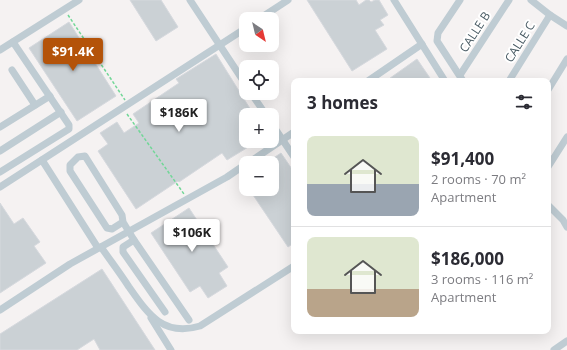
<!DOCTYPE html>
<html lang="en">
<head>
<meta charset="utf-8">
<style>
  body { margin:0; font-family:"Open Sans",sans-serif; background:#f7f7f7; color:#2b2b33; height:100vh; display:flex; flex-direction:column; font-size:15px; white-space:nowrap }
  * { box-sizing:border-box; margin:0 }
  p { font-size:13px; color:#7c7c81 }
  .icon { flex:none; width:22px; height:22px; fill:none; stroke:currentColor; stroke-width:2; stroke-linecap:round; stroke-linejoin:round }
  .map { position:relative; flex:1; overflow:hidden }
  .details { position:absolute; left:291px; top:78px; width:260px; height:256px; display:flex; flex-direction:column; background:#fff; border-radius:8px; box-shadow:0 4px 16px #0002 }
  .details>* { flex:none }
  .needle { width:26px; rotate:145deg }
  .buttons { position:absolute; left:239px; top:12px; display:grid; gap:8px }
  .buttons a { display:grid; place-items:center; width:40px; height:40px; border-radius:8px; background:#fff; box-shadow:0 4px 16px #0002; font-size:20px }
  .price { position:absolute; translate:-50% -34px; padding:0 9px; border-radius:4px; background:#fff; color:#222; font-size:13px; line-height:26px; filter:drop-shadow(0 1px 2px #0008) }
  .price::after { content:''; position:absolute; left:50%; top:24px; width:12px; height:9px; margin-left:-6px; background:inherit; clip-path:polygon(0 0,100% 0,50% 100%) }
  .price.selected { background:#b45309; color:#fff }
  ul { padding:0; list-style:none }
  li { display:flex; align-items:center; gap:12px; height:100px; padding:0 16px }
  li+li { border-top:1px solid #e1e1e2 }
  li span { display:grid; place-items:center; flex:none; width:112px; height:80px; border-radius:8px; color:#555 }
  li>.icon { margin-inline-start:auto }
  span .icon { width:48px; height:48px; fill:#fffc; stroke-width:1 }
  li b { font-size:17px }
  h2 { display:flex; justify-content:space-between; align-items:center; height:48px; padding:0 16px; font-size:17px }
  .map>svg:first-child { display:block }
</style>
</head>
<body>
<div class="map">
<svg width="567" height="350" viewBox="0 0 567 350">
  <rect width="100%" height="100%" fill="#f5f2f2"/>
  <g fill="#cbd1d5" stroke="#d6d9de">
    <polygon points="130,0 161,0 178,27 156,41"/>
    <polygon points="307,0 356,0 359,5 366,0 369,0 371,2 375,0 379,0 388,15 380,20 384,25 375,30 387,49 352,71"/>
    <polygon points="69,22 116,96 77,121 29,48"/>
    <polygon points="216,54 254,115 246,115 246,141 258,141 227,160 222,153 179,182 178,181 136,209 98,151 108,144 100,133 117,122 124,133 139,123 133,114 179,83 176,79"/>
    <polygon points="417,59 432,81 386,81"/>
    <polygon points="281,153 294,172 294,243 288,247 249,189 272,189 272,163 266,163"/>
    <polygon points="0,203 14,224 23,218 40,242 34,246 46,263 0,293"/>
    <polygon points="189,208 228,267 219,273 227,286 208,298 200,286 190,292 151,233"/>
    <polygon points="102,269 155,350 100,350 94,339 77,350 0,350 0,334"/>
  </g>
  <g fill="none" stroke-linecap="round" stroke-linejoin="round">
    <g stroke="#71d797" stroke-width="1.5" stroke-dasharray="3 2" stroke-linecap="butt">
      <polyline points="68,15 125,100"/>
      <polyline points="127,114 184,194"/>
    </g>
    <g stroke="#bfccd3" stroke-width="7">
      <polyline points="190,0 246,85"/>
      <polyline points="394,0 445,81"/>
      <polyline points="460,0 438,33 437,41 463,81"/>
      <polyline points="531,0 550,15 567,26"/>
      <polyline points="259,19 288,0"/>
      <polyline points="0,50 79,0"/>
      <polyline points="12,70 35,105"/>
      <polyline points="460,75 509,0"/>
      <polyline points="368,81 422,44"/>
      <polyline points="509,81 550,15"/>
      <polyline points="548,90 567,59"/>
      <polyline points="251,93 266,115"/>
      <polyline points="272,124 294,157"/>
      <polyline points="0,127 50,96"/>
      <polyline points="0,151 61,112"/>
      <polyline points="42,160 98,248"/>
      <polyline points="248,163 294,132"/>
      <polyline points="548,167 567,137"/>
      <polyline points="0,172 69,129 69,125 13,42"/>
      <polyline points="0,187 246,28"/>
      <polyline points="548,205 563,220 567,227"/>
      <polyline points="123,222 112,229 107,228 70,171 70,165 78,157 85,156 122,215 123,222 134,240 123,247 123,252 165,312"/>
      <polyline points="134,240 189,320"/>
      <path d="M101 247C110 260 120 273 129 287 148 314 163 337 200 326L294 266"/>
      <polyline points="0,310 70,264 227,177 246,164"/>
      <polyline points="151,318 171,350"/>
      <polyline points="554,350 567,341"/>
    </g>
  </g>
  <g text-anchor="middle" stroke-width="4" stroke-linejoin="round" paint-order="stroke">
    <g font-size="12" fill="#475962" stroke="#fff">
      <text transform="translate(475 32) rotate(-57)" y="4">CALLE B</text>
      <text transform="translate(520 42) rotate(-58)" y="4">CALLE C</text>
    </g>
  </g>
</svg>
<div class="buttons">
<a><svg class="needle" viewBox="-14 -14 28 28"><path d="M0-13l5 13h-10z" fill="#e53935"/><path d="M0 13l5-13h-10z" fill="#7c7c81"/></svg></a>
<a><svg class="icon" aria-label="locate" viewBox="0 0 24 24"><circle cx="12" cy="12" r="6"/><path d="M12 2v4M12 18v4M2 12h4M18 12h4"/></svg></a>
<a>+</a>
<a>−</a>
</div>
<b class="price selected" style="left:73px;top:72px">$91.4K</b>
<b class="price" style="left:179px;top:133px">$186K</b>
<b class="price" style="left:192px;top:253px">$106K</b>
<section class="details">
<h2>3 homes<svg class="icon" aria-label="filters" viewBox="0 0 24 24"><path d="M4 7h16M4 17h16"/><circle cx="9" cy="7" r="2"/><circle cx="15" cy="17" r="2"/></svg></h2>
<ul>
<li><span style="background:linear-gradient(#dfe7d0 60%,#9aa5b1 0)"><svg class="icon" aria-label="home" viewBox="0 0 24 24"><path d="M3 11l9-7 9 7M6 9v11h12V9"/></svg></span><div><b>$91,400</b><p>2 rooms · 70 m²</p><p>Apartment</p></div></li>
<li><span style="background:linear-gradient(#dfe7d0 65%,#b9a48a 0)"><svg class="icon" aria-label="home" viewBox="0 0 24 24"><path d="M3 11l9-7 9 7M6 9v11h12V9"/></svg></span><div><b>$186,000</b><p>3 rooms · 116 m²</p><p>Apartment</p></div></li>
</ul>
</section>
</div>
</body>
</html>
